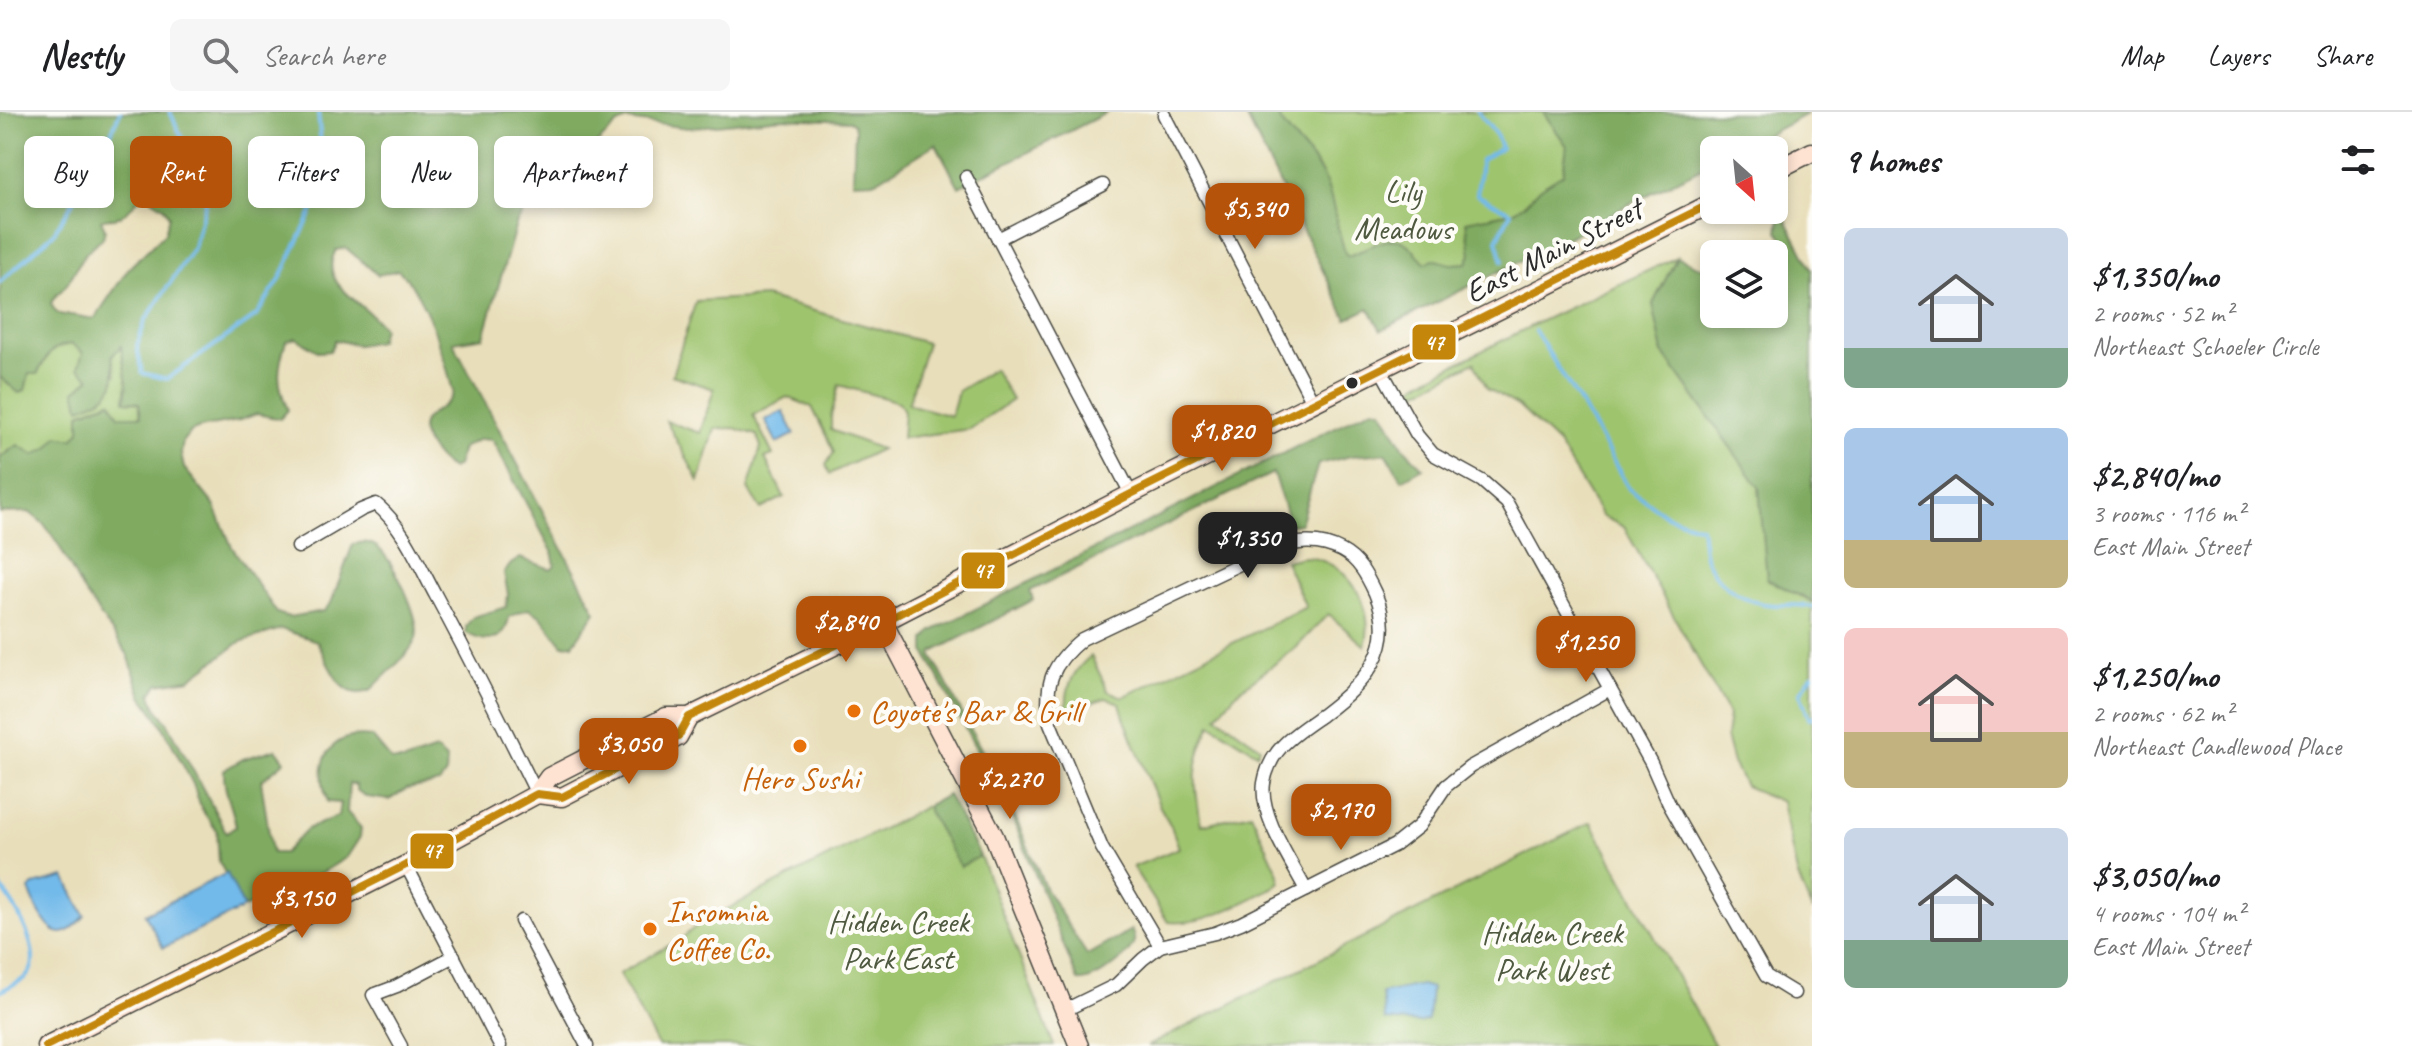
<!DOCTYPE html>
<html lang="en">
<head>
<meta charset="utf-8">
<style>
  body { margin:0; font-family:Caveat,sans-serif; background:#f6f6f6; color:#202124; height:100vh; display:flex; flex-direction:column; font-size:30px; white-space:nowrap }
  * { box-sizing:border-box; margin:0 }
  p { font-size:26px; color:#757577 }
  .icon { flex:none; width:44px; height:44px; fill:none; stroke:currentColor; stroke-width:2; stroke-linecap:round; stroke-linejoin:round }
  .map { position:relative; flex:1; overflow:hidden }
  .details { display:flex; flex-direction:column; background:#fff; width:600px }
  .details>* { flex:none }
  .banner { position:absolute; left:24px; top:24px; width:760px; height:72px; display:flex; gap:16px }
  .needle { width:52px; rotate:153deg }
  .controls { position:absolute; left:1700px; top:24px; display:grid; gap:16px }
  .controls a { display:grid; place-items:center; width:88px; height:88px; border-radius:12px; background:#fff; box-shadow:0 4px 12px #0003; font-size:40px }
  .price { position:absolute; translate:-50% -68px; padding:0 18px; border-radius:16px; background:#b45309; color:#fff; font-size:26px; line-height:52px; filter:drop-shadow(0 2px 4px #0008) }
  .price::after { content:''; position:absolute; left:50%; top:48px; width:24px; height:18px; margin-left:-12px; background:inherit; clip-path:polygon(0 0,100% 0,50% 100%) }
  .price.selected { background:#222; color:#fff }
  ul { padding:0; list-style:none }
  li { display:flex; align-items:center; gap:24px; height:200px; padding:0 32px }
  li span { display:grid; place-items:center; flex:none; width:224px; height:160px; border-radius:12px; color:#555 }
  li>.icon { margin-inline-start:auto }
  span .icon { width:96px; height:96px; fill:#fffc; stroke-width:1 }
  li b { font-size:34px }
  h2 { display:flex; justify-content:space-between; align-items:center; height:96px; padding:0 32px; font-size:34px }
  .pill { padding:0 28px; border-radius:12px; background:#fff; box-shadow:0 4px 12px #0003; font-size:28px; line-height:72px }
  .pill.selected { background:#b45309; color:#fff }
  header { display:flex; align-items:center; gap:48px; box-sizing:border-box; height:112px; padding:0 40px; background:#fff; border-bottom:2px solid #e0e0e0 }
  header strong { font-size:38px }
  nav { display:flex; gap:44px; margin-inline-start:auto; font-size:28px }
  .search { width:560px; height:72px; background:#f6f6f6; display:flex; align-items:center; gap:20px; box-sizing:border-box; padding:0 28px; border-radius:12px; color:#757577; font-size:30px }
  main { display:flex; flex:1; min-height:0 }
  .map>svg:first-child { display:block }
</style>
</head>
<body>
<header>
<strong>Nestly</strong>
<div class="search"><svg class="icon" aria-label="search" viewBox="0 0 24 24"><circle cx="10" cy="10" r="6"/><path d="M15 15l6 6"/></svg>Search here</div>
<nav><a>Map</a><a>Layers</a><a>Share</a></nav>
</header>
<main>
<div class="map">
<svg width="1812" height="934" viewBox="0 0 1812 934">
  <rect width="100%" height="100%" fill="#fdfcf7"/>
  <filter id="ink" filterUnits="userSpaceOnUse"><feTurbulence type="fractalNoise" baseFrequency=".0125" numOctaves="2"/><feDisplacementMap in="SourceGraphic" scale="16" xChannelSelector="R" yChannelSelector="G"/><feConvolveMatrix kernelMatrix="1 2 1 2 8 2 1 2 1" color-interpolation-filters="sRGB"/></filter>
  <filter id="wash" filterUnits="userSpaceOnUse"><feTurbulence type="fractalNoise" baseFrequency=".006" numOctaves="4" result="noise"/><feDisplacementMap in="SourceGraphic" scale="32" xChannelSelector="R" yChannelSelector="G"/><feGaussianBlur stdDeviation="1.8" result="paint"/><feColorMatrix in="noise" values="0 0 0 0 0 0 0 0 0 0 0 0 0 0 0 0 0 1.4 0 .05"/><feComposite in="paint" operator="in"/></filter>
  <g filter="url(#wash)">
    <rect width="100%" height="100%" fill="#e8deba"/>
    <g fill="#9fc46e" stroke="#65784c" stroke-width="2">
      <polygon points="1244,0 1543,0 1567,34 1563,62 1565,127 1381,218 1369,196 1347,207"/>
      <polygon points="1677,145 1653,192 1663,241 1759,375 1767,466 1812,490 1812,799 1797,762 1782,690 1745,674 1733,651 1726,625 1729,603 1624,415 1602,404 1558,332 1518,294 1487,276 1474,250 1413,282 1414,276 1418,271 1539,210"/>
      <polygon points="765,185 927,231 908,292 951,304 958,279 994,257 1012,288 970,317 902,326 904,299 899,290 839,273 831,304 831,318 881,337 830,362 826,353 834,340 812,295 787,285 753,303 773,343 765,346 784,385 761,397 748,377 761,335 757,323 734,316 715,317 699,369 666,309 700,321 714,277 672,263 696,189"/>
      <path d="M72 232 116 263 112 244 121 234 127 271 125 288 139 291 141 304H119L110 289 80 301V319L73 328 58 325 48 336 35 343 12 336 0 346V265L25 278 29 261 37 262C49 243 48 235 72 232Z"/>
      <path d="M1303 445C1346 446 1377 494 1365 534L1328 502 1296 536 1237 580 1217 604 1260 635 1257 641 1211 612C1191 652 1194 669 1201 713L1251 701 1279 762 1280 770 1274 775C1242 791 1205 814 1168 810L1133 755 1179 736 1171 714 1159 693 1124 605 1120 591 1106 586 1067 598C1065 576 1073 558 1091 544L1108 579 1123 585 1306 495 1285 449Z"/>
      <polygon points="948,683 980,744 1054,934 658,934 619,862 682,826 700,811"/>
      <polygon points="1591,710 1715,934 1148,934"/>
    </g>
    <g fill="#7faa61" stroke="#556a46" stroke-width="2" fill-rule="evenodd">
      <path d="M0 0H1108L959 75 936 32 876 69 853 70 855 18 854 12 850 9 781 6 688 16 627 8 618 12 522 102 516 112 484 225 453 230 596 500 573 532 563 533 540 504 528 497 509 505C505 530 487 533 466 521V514L473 505 506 495 508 482 504 461 511 452 520 446 551 457 555 453 552 439 492 328 480 327 462 336 457 354 452 357C441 351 433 342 426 330 410 299 448 302 453 280 445 246 425 180 398 158L378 163 346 136 336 138C316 173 366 190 383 216L379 229 358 233 335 228 330 239 319 240 296 226 286 229C277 257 276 271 288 298L280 307 257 302 237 309 200 316 190 320 183 329 181 342 184 356 214 393 232 435 277 501 289 505 324 499 331 491 353 432C361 430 369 429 377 435 392 445 422 508 416 526 412 541 382 565 371 578 341 593 328 550 317 529L281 517 240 530 190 567 158 572 151 582 156 596 166 608 226 720 236 715C233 694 223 680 224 658L243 647 276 637 285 649 261 669 272 741H284L307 717 338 704 340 691 328 690C314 652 327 619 372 625L392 649H404L436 638 447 648 446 662 439 671 407 677 389 688 367 685 356 678V673L349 671 347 700 361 716 360 725 347 745 321 761 244 796 219 750 217 719 202 698 193 672 161 611 142 584 128 543 82 477 57 430 44 412 29 400 0 401V346L18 333 35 343 48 336 58 324 73 327 80 319V301L111 289 119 304H141L139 291 125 289 127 271 121 234 112 244C118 278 112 284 80 296L75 279 90 266 78 256 83 241 72 232C48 235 49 243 37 262H29L25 278 19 281 0 265ZM144 82 164 95 169 104 165 121 129 156 95 206C84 208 74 200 63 204L56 200 51 192C54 182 61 181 67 172 80 152 81 141 103 126L105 117 101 108C105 106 110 106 115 106 127 104 135 89 144 82Z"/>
      <path d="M1244 0H1275C1288 24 1312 41 1324 66 1336 91 1335 117 1347 144 1364 140 1386 122 1402 129 1410 132 1419 145 1426 151L1433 147 1451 152 1467 151 1471 142 1466 109 1512 100 1525 92 1540 76 1563 62 1567 34 1543 0 1808 1 1739 38H1714V50L1633 90 1565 127 1381 218 1369 196 1347 207Z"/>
      <polygon points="1781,98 1812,158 1812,490 1767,467 1759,375 1663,241 1653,192 1677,145 1704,157 1714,155 1714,202 1774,202 1774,142 1790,139 1778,119"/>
      <path d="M1373 296 1382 298 1404 336 1423 356 1402 368 1386 341 1351 344 1318 352 1300 412 1290 413 1273 361 1030 479 1033 488 933 540 932 544 1009 690 1046 778 1087 843 1131 818C1133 822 1135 824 1134 830 1130 845 1093 871 1078 869L1013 707 925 540V528L932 519Z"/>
      <polygon points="948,683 980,744 960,755 928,699 928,693"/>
    </g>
    <g fill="#72baea" stroke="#4e728a" stroke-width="2">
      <polygon points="783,299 795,322 777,331 765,308"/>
      <polygon points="227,761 244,796 163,836 145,802"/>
      <path d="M65 765 85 804C69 820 59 831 44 808 37 798 33 789 29 777L34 773Z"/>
      <polygon points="1421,873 1431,876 1428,908 1420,911 1385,908 1382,881"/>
    </g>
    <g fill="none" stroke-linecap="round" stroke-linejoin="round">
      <g stroke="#72baea" stroke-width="4">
        <polyline points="170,0 186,34 206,90 194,135 145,209 137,234 142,261 167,267 256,204 279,169 315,94 322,44 318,0"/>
        <polyline points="1478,0 1497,24 1501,36 1481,48 1477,83 1511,100 1497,128 1503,149"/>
        <polyline points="0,170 53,122 99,49 120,0"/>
        <path d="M1535 219 1588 304 1629 377 1667 404 1701 415C1703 426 1702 442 1708 452 1721 476 1747 492 1775 493 1788 493 1799 492 1812 495"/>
        <polyline points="1812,563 1800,581 1809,606 1812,605"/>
        <path d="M0 774C14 791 46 844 27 864 20 871 8 874 0 880"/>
      </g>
    </g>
  </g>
  <g filter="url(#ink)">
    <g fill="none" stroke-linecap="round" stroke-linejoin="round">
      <g stroke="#474640" stroke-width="15">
        <g id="street">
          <polyline points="1164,3 1314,292"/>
          <polyline points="966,65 1131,382"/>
          <polyline points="998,127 1103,73"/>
          <polyline points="1381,258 1417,323 1433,342 1482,369 1507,391 1651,651 1669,692 1766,864 1794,881"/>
          <path d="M298 435 361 398 376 392C404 415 419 453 436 484 471 549 504 615 537 682"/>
          <polyline points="406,753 500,934"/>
          <polyline points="521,809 587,934"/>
          <path d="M1160 834 1102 736 1050 611C1044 573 1051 552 1082 527L1271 437C1296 430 1318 426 1342 439 1359 448 1367 464 1375 481 1399 536 1364 572 1322 603 1295 622 1270 636 1264 671 1259 703 1291 749 1306 778"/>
          <polyline points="1065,898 1116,873 1143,847 1160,834 1215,821 1241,811 1395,733 1419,714 1446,674 1470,655 1610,577"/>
          <polyline points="401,934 373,883 397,874 454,844"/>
        </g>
      </g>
      <g stroke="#474640" stroke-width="21">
        <g id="secondary">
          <polyline points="1774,59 1812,40"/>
          <polyline points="883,510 994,724 1079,934"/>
          <polyline points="537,682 562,685 678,625 689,605"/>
          <polyline points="46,934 406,753 537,682 549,665 666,605 689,605 883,510 1131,382 1714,90"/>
        </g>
      </g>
      <use href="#street" stroke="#fff" stroke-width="12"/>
      <use href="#secondary" stroke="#fee3d2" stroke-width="18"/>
      <g stroke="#fdfcf7" stroke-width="14">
        <polyline id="bus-1" points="46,934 406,753 537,682 562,685 678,625 689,605 883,510 1131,382 1714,90"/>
      </g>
      <use href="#bus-1" stroke="#c4870b" stroke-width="8"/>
    </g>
  </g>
  <circle fill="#2b2b2b" stroke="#fdfcf7" stroke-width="3" cx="1352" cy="271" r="7"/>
  <g fill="#e8710a" stroke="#fdfcf7" stroke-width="3">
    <circle cx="854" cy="599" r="8"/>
    <circle cx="800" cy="634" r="8"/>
    <circle cx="650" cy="817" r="8"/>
  </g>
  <g text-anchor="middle" stroke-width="8" stroke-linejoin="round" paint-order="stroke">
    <g font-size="32" fill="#4e593f" stroke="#fdfcf7">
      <text x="1403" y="90">Lily<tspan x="1403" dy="37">Meadows</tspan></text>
      <text x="898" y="820">Hidden Creek<tspan x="898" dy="37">Park East</tspan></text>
      <text x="1552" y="831">Hidden Creek<tspan x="1552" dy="37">Park West</tspan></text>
    </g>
    <g font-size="32" fill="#2b2b2b" stroke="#fdfcf7">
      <text transform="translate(1553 138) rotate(-27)" y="11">East Main Street</text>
    </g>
    <g font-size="32" fill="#c56008" stroke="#fdfcf7" text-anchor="start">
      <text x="870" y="610">Coyote's Bar &amp; Grill</text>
      <text x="800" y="677" text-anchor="middle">Hero Sushi</text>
      <text x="666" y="810">Insomnia<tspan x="666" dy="37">Coffee Co.</tspan></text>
    </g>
  </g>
  <g stroke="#fdfcf7" stroke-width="3">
    <rect x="1411" y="211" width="46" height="38" rx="8" fill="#c4870b"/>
    <rect x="960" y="439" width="46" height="39" rx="8" fill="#c4870b"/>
    <rect x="409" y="720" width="46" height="38" rx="8" fill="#c4870b"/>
  </g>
  <g font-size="22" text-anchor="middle" font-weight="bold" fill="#fff">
    <text x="1434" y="238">47</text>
    <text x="983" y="466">47</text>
    <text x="432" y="746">47</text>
  </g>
</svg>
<div class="controls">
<a><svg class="needle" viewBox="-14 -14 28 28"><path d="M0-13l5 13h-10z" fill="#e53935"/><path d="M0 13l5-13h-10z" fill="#757577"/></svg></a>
<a><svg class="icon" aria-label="layers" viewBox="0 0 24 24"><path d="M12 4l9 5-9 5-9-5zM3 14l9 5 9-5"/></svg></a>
</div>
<b class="price" style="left:1255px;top:139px">$5,340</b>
<b class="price" style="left:1222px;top:361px">$1,820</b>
<b class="price selected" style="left:1248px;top:468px">$1,350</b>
<b class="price" style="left:846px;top:552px">$2,840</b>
<b class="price" style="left:1586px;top:572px">$1,250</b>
<b class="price" style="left:629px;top:674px">$3,050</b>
<b class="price" style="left:1010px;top:709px">$2,270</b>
<b class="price" style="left:1341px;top:740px">$2,170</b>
<b class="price" style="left:302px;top:828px">$3,150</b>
<div class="banner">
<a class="pill">Buy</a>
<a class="pill selected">Rent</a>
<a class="pill">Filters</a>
<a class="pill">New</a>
<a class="pill">Apartment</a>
</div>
</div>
<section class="details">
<h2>9 homes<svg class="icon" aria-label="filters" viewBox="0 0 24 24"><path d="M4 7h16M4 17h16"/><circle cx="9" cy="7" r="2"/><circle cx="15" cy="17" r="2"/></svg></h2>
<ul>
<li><span style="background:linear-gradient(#c9d6e8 75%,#7fa58c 0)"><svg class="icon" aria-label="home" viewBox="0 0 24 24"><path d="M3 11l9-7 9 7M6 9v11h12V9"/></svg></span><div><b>$1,350/mo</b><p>2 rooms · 52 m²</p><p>Northeast Schoeler Circle</p></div></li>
<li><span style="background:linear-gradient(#a9c7e8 70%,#c2b280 0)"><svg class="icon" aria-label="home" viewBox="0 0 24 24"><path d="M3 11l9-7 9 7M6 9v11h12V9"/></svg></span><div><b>$2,840/mo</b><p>3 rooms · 116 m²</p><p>East Main Street</p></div></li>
<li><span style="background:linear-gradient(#f6c9c9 65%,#c2b280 0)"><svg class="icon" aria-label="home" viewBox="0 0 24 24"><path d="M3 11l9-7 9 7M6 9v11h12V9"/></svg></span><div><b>$1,250/mo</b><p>2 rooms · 62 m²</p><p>Northeast Candlewood Place</p></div></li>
<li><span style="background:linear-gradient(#c9d6e8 70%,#7fa58c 0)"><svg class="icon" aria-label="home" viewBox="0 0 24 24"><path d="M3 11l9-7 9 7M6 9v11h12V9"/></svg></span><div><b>$3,050/mo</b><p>4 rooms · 104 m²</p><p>East Main Street</p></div></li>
</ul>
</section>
</main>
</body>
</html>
